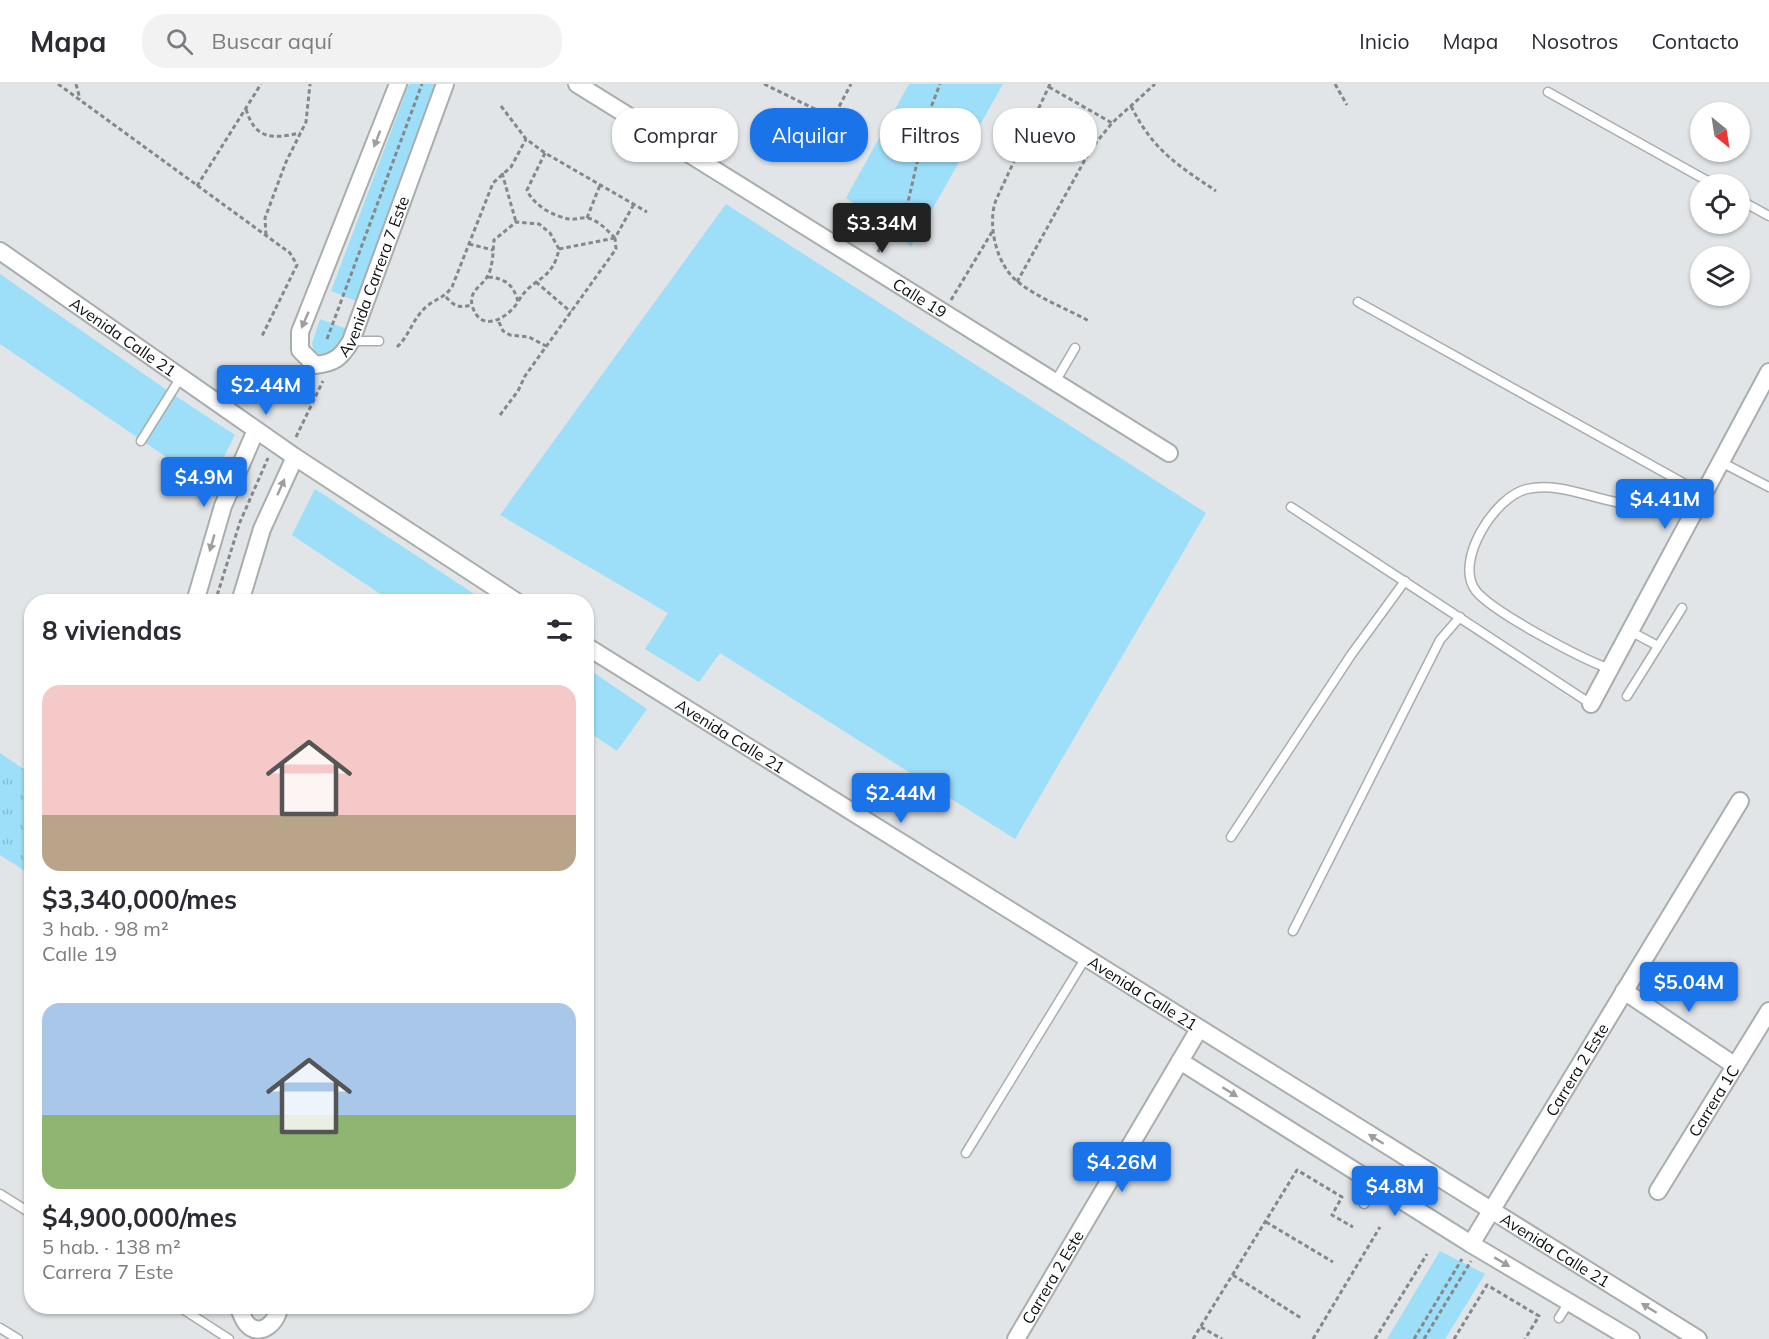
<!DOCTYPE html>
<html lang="es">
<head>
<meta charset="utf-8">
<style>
  body { margin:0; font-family:Mulish,sans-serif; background:#f2f2f3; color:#2b2b33; height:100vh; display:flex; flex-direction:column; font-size:22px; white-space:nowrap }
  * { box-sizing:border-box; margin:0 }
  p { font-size:20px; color:#7c7c81 }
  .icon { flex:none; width:33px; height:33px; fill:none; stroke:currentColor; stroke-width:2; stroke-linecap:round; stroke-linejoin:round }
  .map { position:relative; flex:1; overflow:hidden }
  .panel { position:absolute; left:24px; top:510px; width:570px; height:720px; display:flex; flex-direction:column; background:#fff; border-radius:24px; box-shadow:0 2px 4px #0004 }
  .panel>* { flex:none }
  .guide { position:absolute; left:612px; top:24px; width:570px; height:54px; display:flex; gap:12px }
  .needle { width:39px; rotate:150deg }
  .buttons { position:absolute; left:1690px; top:18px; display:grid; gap:12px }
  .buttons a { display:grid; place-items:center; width:60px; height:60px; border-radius:50%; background:#fff; box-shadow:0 2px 4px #0004; font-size:30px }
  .price { position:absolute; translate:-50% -51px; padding:0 14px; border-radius:6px; background:#1a73e8; color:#fff; font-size:20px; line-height:39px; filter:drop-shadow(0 2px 3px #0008) }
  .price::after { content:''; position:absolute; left:50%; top:36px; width:18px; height:14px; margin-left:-9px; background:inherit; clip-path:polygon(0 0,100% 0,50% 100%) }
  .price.active { background:#222; color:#fff }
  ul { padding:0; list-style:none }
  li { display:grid; align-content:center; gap:12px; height:318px; padding:0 18px }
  li span { display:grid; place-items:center; height:186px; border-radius:18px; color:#555 }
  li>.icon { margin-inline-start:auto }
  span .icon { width:108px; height:108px; fill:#fffc; stroke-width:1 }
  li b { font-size:26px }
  h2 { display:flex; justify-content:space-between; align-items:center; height:72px; padding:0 18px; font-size:26px }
  .chip { padding:0 21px; border-radius:24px; background:#fff; box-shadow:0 2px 4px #0004; font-size:21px; line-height:54px }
  .chip.active { background:#1a73e8; color:#fff }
  header { display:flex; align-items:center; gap:36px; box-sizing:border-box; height:84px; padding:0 30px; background:#fff; border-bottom:2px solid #e1e1e2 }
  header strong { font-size:28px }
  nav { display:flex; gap:33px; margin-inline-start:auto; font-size:21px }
  .search { width:420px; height:54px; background:#f2f2f3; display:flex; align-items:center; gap:15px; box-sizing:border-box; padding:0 21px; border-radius:24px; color:#7c7c81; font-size:22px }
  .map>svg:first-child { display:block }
</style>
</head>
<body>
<header>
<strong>Mapa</strong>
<div class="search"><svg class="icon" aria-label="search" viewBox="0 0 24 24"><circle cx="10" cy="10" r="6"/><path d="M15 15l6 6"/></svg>Buscar aquí</div>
<nav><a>Inicio</a><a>Mapa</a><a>Nosotros</a><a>Contacto</a></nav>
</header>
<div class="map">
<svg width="1769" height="1255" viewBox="0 0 1769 1255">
  <defs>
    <pattern id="park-tufts" width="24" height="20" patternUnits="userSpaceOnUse" patternTransform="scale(1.5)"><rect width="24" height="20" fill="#9ddef8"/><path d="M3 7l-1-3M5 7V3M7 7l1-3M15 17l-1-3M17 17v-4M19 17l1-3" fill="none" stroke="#86bdd3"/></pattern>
  </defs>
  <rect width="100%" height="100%" fill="#e1e5e7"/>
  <g fill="#9ddef8">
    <polygon points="409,0 438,0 356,217 331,207"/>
    <polygon points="909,0 1003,0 911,163 895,146 846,114"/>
    <polygon points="726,120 1206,429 1015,755 720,569 699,598 645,565 668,529 500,431"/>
    <polygon points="0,190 171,309 235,351 209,402 0,260"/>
    <polygon points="320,235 347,245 341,263 334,271 323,272 314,267 312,260"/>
    <polygon points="315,405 485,517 391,517 292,451"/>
    <polygon points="587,584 647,625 617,667 587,647"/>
    <polygon points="1440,1167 1485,1190 1445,1255 1387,1255"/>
  </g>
  <polygon fill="url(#park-tufts)" points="0,669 31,690 31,791 0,771"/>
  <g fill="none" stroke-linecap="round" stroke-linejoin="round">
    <g stroke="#a8adae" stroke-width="11">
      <g id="lane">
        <polyline points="1548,8 1713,100"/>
        <polyline points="1740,116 1769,132"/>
        <polyline points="1358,218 1703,410"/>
        <polyline points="351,257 379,257"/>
        <polyline points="1055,298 1075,264"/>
        <polyline points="141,357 181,293"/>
        <polyline points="1721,378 1769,403"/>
        <polyline points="1291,423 1591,620"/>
        <polyline points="1630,547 1658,562"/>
        <path d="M1610 585C1582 575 1494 529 1476 507 1453 478 1495 412 1527 405 1558 398 1590 414 1621 419 1645 422 1669 422 1692 432"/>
        <polyline points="1627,612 1682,524"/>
        <polyline points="1231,753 1351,571 1405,497"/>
        <polyline points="1293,847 1440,556 1460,533"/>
        <polyline points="966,1069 1085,875"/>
        <polyline points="0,1110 32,1130"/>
        <polyline points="1364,1120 1375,1100"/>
        <polyline points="178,1222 229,1255"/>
        <polyline points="1559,1234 1569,1218"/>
        <polyline points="0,1244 18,1255"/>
      </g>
    </g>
    <g stroke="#a8adae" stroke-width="20">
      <g id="street">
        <path id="s1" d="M398 0 300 248V266L315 281C334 279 341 274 351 257L445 0"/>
        <path id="s2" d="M577 0 1169 369"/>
        <path id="s3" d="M0 167 295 373 517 518"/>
        <polyline points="195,518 223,422 256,346"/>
        <polyline points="240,518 262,445 295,373"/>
        <path id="s4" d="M586 562 1698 1255"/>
        <polyline points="1591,620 1769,288"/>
        <polyline points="1624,907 1734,981"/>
        <polyline points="1180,977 1471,1160 1631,1255"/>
        <path id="s5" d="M1658 1107 1769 927"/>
        <path id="s6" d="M1471 1160 1740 717"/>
        <path d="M238 1222C241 1228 243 1236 247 1240 260 1255 279 1237 279 1222"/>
        <path id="s7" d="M1016 1255 1199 945"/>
      </g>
    </g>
    <g stroke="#858889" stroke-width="3" stroke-dasharray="4.5 3" stroke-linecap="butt">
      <polyline points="58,0 290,169 297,181 261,254"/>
      <polyline points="76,0 80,15"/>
      <polyline points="764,0 833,34 851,0"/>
      <path d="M1050 0 996 116C987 140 996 181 1018 198 1038 214 1067 225 1089 237"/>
      <polyline points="1335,0 1347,21"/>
      <polyline points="1049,3 1112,39"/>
      <polyline points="501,22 526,55 545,69 647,128"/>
      <path d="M1131 22C1153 66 1176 80 1216 107"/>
      <path d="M246 25C255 56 273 55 300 49"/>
      <path d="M545 69 527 106C533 121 553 132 569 135 576 136 582 133 588 134 599 137 607 146 615 154"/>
      <polyline points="502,89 516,138"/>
      <polyline points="197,102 261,0"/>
      <polyline points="587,134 600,101"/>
      <polyline points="266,151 265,134 286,78 306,38 310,0"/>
      <polyline points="469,160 493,166"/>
      <polyline points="559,165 615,154"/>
      <polyline points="878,168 888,147 908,118 928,31 940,0"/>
      <path d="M488 193C505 194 514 201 518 218 507 235 480 250 472 221 469 207 481 203 487 193 493 184 493 167 494 156L516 138 539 140 550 149 559 165C552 199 532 192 518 218"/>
      <polyline points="536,198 571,228"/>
      <polyline points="1017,198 1091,65 1112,39 1155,0"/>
      <path d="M446 213C455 223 459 224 472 221"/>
      <polyline points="951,216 992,148"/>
      <polyline points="499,238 503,247 510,251 529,253 546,262"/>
      <polyline points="327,255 422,0"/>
      <path d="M397 263C408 253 412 238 422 227 431 216 444 215 452 203L493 99 511 83 526 55"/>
      <polyline points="500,331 518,307 525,292 616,165 615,154 634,120"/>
      <polyline points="296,353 323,297"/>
      <polyline points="215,518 240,438 268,374"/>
      <polyline points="1266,1138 1333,1178"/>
      <polyline points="1233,1191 1301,1234"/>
      <polyline points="1201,1243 1222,1255"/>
      <polyline points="1193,1255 1297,1086 1342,1113 1332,1131 1353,1143"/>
      <polyline points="1313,1255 1380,1143"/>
      <polyline points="1375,1255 1427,1170"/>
      <polyline points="1414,1255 1462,1175"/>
      <polyline points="1424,1255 1471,1177"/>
      <polyline points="1454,1255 1487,1201 1539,1232 1525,1255"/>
    </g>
    <use href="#lane" stroke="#fff" stroke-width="8"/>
    <use href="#street" stroke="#fff" stroke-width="16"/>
  </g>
  <defs><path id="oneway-solid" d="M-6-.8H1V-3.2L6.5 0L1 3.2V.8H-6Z" transform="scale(1.5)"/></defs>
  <g fill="#9e9e9f">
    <use href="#oneway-solid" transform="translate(377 55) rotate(111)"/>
    <use href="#oneway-solid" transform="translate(305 236) rotate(114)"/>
    <use href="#oneway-solid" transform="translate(281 403) rotate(-66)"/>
    <use href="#oneway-solid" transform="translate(212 459) rotate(106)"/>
    <use href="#oneway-solid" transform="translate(1230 1008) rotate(32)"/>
    <use href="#oneway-solid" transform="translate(1376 1055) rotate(-148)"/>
    <use href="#oneway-solid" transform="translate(1502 1178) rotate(31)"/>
    <use href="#oneway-solid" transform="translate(1649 1224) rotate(-148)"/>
  </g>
  <g text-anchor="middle" stroke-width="4.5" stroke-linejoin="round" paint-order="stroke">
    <g font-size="16" fill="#0c0d0e" stroke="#eef2f4">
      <text dy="6" stroke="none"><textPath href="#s1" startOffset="420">Avenida Carrera 7 Este</textPath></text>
      <text dy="6" stroke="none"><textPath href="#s2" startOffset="404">Calle 19</textPath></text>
      <text dy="6" stroke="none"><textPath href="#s3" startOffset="150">Avenida Calle 21</textPath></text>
      <text dy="6" stroke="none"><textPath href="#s4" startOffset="170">Avenida Calle 21</textPath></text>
      <text dy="6" stroke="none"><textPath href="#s4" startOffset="656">Avenida Calle 21</textPath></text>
      <text dy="6" stroke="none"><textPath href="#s6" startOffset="204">Carrera 2 Este</textPath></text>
      <text dy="6" stroke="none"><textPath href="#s5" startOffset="106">Carrera 1C</textPath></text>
      <text dy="6" stroke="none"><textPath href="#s4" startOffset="1142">Avenida Calle 21</textPath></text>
      <text dy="6" stroke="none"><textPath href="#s7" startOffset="72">Carrera 2 Este</textPath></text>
    </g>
  </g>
</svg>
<div class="buttons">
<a><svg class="needle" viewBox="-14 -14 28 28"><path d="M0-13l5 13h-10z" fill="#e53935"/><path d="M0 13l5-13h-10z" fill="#7c7c81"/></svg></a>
<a><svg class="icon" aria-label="locate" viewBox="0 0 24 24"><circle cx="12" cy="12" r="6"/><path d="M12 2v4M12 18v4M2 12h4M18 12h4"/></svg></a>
<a><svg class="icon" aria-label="layers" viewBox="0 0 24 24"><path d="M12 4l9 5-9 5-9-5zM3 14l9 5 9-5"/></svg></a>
</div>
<b class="price active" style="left:882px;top:170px">$3.34M</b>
<b class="price" style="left:266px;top:332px">$2.44M</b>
<b class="price" style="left:204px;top:424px">$4.9M</b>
<b class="price" style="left:1665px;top:446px">$4.41M</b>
<b class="price" style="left:901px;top:740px">$2.44M</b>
<b class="price" style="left:1689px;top:929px">$5.04M</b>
<b class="price" style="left:1122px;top:1109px">$4.26M</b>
<b class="price" style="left:1395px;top:1133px">$4.8M</b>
<div class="guide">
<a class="chip">Comprar</a>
<a class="chip active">Alquilar</a>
<a class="chip">Filtros</a>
<a class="chip">Nuevo</a>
</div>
<section class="panel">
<h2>8 viviendas<svg class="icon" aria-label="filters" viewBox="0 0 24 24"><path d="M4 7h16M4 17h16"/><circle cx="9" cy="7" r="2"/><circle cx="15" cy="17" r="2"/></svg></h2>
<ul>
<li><span style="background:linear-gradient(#f6c9c9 70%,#b9a48a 0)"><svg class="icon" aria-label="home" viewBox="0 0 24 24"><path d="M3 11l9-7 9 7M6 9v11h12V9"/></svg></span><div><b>$3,340,000/mes</b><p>3 hab. · 98 m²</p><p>Calle 19</p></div></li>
<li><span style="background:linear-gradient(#a9c7e8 60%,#8fb573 0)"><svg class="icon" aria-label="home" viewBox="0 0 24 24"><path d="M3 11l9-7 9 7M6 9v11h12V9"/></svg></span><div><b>$4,900,000/mes</b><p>5 hab. · 138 m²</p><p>Carrera 7 Este</p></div></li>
</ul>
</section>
</div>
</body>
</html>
